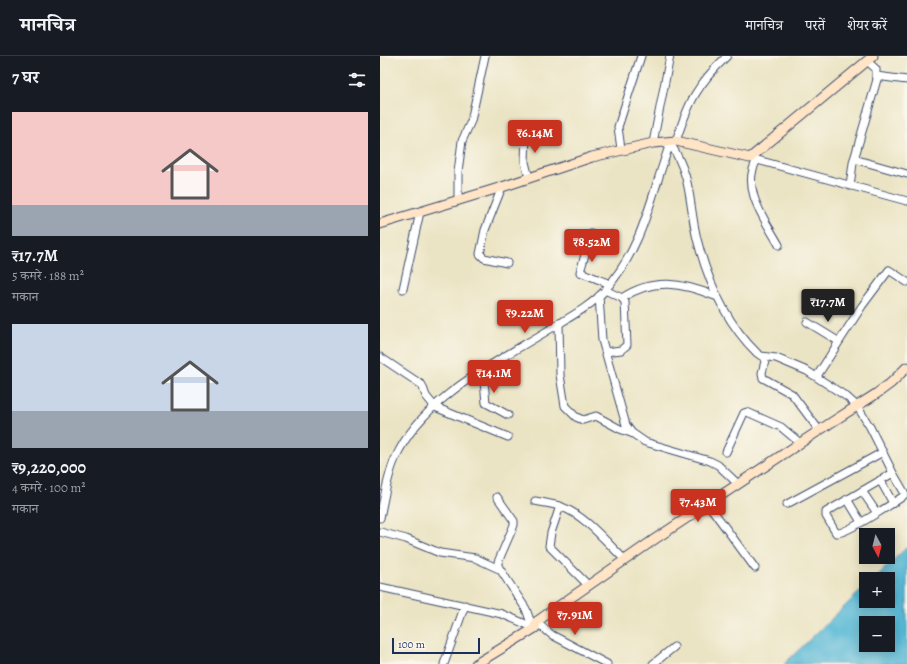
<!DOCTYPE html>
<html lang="hi">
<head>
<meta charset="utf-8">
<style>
  body { margin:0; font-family:Alegreya,"Noto Serif Devanagari",serif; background:#20242c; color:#f1f3f6; height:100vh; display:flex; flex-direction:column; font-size:15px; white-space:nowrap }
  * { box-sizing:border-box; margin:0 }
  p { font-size:13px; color:#9ea1a6 }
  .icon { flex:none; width:22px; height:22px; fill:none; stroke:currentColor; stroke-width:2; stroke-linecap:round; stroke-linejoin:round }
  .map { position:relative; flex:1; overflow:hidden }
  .panel { display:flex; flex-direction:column; background:#171b24; width:380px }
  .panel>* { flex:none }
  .needle { width:26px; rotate:173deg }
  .fabs { position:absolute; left:479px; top:472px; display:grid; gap:8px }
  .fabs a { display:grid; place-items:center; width:36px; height:36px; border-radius:0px; background:#171b24; box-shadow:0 2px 10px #0003; font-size:20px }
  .scale { position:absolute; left:12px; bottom:10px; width:88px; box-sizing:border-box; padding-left:4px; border:2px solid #1b2f5e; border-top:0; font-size:11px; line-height:14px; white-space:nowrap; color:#1b2f5e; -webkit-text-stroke:3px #fbf7ec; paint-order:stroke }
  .price { position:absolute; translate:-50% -34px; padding:0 9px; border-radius:4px; background:#c8321e; color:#fff; font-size:13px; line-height:26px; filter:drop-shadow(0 1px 2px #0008) }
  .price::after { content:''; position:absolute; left:50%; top:24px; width:12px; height:9px; margin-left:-6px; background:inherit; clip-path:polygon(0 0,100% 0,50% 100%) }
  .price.selected { background:#222; color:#fff }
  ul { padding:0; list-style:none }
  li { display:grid; align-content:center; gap:8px; height:212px; padding:0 12px }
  li span { display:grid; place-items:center; height:124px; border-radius:0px; color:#555 }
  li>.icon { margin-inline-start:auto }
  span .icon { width:72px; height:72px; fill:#fffc; stroke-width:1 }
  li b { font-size:17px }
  h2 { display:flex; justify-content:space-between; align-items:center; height:48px; padding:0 12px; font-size:17px }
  header { display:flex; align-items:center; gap:24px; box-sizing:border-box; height:56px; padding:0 20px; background:#171b24; border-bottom:1px solid #363941 }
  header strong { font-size:19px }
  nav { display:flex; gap:22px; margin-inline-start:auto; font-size:14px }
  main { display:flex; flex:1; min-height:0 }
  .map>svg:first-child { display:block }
</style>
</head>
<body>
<header>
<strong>मानचित्र</strong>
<nav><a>मानचित्र</a><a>परतें</a><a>शेयर करें</a></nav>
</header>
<main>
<section class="panel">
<h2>7 घर<svg class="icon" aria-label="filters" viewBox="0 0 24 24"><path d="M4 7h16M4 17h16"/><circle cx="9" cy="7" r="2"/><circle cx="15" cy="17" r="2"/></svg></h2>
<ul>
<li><span style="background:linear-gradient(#f6c9c9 75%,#9aa5b1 0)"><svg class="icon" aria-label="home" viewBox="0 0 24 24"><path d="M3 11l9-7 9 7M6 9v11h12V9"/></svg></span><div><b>₹17.7M</b><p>5 कमरे · 188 m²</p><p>मकान</p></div></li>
<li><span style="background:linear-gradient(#c9d6e8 70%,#9aa5b1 0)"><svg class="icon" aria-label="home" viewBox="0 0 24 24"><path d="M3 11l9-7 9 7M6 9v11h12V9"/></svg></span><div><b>₹9,220,000</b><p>4 कमरे · 100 m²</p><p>मकान</p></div></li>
</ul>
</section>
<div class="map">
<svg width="527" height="608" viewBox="0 0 527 608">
  <rect width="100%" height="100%" fill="#fbf7ec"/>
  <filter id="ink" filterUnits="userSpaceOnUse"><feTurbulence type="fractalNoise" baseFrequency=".025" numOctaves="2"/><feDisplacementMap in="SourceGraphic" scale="8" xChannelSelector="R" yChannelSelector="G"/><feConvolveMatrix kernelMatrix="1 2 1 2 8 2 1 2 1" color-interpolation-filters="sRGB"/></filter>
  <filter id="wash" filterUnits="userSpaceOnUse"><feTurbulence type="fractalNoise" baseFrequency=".012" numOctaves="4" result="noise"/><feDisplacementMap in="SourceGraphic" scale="16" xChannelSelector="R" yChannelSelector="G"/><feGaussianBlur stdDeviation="0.9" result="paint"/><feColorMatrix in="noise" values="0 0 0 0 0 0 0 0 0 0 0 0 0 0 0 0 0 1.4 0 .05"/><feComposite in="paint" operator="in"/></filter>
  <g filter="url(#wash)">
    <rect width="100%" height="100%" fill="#ebe4c4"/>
    <path fill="#57b8d6" stroke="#39749a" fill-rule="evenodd" d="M527 491V608H404L486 530V545H508V523H494ZM486 567H508V589H486Z"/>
  </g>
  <g filter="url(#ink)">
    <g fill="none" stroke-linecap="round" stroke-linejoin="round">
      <g stroke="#3a4a6d" stroke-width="9">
        <g id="street">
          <polyline points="487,5 496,13 496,20 527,24"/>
          <polyline points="146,76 145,106 149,122"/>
          <path d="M296 85C309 45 317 29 347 0"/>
          <polyline points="273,87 290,0"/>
          <path d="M290 87C313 123 308 145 317 183 328 226 345 266 377 297L381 300 396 302 427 315 467 341 477 350 490 371 513 417 524 436 525 438 522 441C512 448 464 479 456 477L446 460V456L513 417"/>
          <polyline points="241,93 238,71 261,0"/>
          <polyline points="370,102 527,145"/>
          <polyline points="474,103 527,118"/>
          <path d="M377 104C360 133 386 165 399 189"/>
          <polyline points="470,130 473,107 498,20"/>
          <polyline points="122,131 105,174 100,198 104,202 127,207"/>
          <polyline points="78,145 78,116 82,85 91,65 105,0"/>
          <polyline points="211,178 200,216 230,228"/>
          <polyline points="23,233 40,156"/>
          <polyline points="225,234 242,242 245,246 247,289 241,294 226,296"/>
          <polyline points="219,240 222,284 246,369 252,377 265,386 330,405 338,409 358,428"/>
          <path d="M242 242C273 221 303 227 335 240"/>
          <polyline points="427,266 458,285"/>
          <polyline points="179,267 180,319 185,350 196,361 203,364 216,360 240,373 251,377"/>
          <polyline points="0,301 42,329 46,340 55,351 128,381"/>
          <polyline points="386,301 382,317 383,322 412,338 439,374"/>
          <polyline points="103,314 106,347 128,359"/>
          <polyline points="437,320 482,250 509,214 527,226"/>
          <polyline points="346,396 364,357 367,356 401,371 420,387"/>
          <polyline points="500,424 513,447"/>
          <polyline points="482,435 497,457"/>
          <polyline points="117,441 134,465 134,469 118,506 118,510 146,553 152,570"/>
          <polyline points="467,443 481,466"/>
          <path d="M155 445C164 447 174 448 182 451 207 461 226 486 245 504"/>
          <polyline points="328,448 375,512"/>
          <polyline points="407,448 503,396"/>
          <polyline points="180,450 171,477 169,490 208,529"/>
          <path d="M0 462C4 443 7 421 15 403 41 343 113 308 167 275 186 263 211 251 226 233 265 188 271 138 291 85"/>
          <polyline points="0,476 26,483 60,497 95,502 119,513"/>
          <polyline points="0,531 122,558 155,572"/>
          <polyline points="156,566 172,579 227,608"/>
          <polyline points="64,608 85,549"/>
          <polyline points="273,608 294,591"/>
        </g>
      </g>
      <g stroke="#3a4a6d" stroke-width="11">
        <g id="secondary">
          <polyline points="0,168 122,131 212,101 273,87 296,85 370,102 493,0"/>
          <polyline points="96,608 155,572 156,566 275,483 452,366 496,338 511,327 527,311"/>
        </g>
      </g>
      <use href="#street" stroke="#fff" stroke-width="7"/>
      <use href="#secondary" stroke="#ffe4c6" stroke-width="9"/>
    </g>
  </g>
</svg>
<div class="fabs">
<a><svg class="needle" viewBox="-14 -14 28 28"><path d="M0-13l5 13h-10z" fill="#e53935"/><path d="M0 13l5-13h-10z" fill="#9ea1a6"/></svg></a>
<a>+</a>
<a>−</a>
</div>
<div class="scale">100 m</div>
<b class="price" style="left:155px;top:98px">₹6.14M</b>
<b class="price" style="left:212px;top:207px">₹8.52M</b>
<b class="price selected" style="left:448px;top:267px">₹17.7M</b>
<b class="price" style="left:145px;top:278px">₹9.22M</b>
<b class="price" style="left:114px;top:338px">₹14.1M</b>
<b class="price" style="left:318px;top:467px">₹7.43M</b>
<b class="price" style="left:195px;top:580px">₹7.91M</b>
</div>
</main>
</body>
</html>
